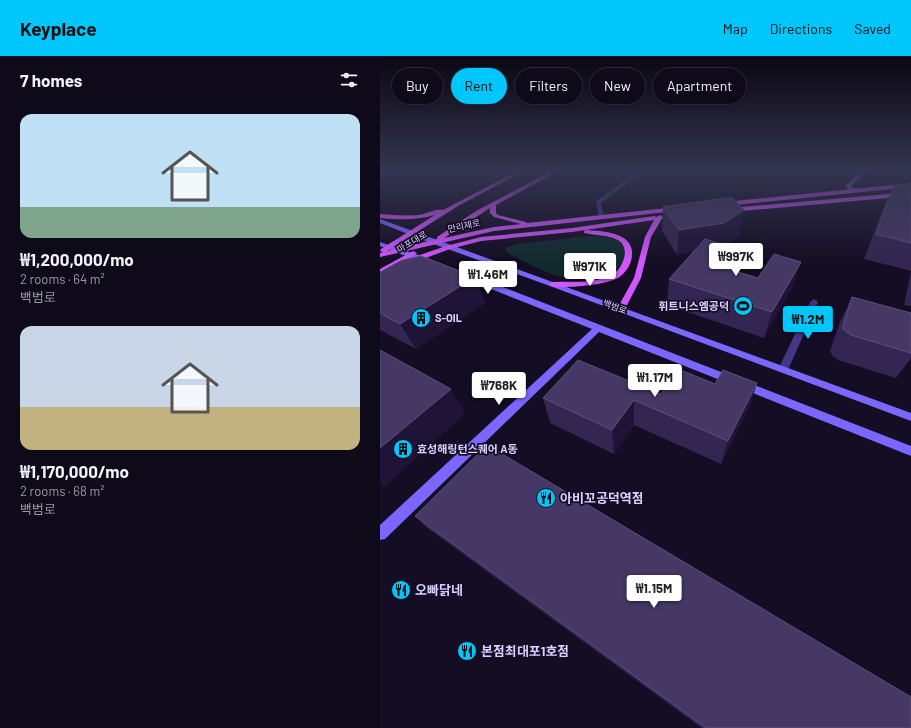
<!DOCTYPE html>
<html lang="en">
<head>
<meta charset="utf-8">
<style>
  body { margin:0; font-family:Barlow,"Noto Sans KR",sans-serif; background:#1d1827; color:#f1f3f6; height:100vh; display:flex; flex-direction:column; font-size:15px; white-space:nowrap }
  * { box-sizing:border-box; margin:0 }
  p { font-size:13px; color:#9b9aa2 }
  .icon { flex:none; width:22px; height:22px; fill:none; stroke:currentColor; stroke-width:2; stroke-linecap:round; stroke-linejoin:round }
  .map { position:relative; flex:1; overflow:hidden }
  .details { display:flex; flex-direction:column; background:#0f0a1a; width:380px }
  .details>* { flex:none }
  .top-card { position:absolute; left:12px; top:12px; width:380px; height:36px; display:flex; gap:8px }
  .price { position:absolute; translate:-50% -34px; padding:0 9px; border-radius:4px; background:#fff; color:#222; font-size:13px; line-height:26px; filter:drop-shadow(0 1px 2px #0008) }
  .price::after { content:''; position:absolute; left:50%; top:24px; width:12px; height:9px; margin-left:-6px; background:inherit; clip-path:polygon(0 0,100% 0,50% 100%) }
  .price.active { background:#00c7fb; color:#111 }
  ul { padding:0; list-style:none }
  li { display:grid; align-content:center; gap:8px; height:212px; padding:0 20px }
  li span { display:grid; place-items:center; height:124px; border-radius:12px; color:#555 }
  li>.icon { margin-inline-start:auto }
  span .icon { width:72px; height:72px; fill:#fffc; stroke-width:1 }
  li b { font-size:17px }
  h2 { display:flex; justify-content:space-between; align-items:center; height:48px; padding:0 20px; font-size:17px }
  .chip { padding:0 14px; border-radius:18px; background:#0f0a1a; box-shadow:0 2px 6px #0003,0 0 0 1px #2f2b39; font-size:14px; line-height:36px }
  .chip.active { background:#00c7fb; color:#111 }
  header { display:flex; align-items:center; gap:24px; box-sizing:border-box; height:56px; padding:0 20px; background:#00c7fb; color:#111 }
  header strong { font-size:19px }
  nav { display:flex; gap:22px; margin-inline-start:auto; font-size:14px }
  main { display:flex; flex:1; min-height:0 }
  .map>svg:first-child { display:block }
</style>
</head>
<body>
<header>
<strong>Keyplace</strong>
<nav><a>Map</a><a>Directions</a><a>Saved</a></nav>
</header>
<main>
<section class="details">
<h2>7 homes<svg class="icon" aria-label="filters" viewBox="0 0 24 24"><path d="M4 7h16M4 17h16"/><circle cx="9" cy="7" r="2"/><circle cx="15" cy="17" r="2"/></svg></h2>
<ul>
<li><span style="background:linear-gradient(#bfe0f5 75%,#7fa58c 0)"><svg class="icon" aria-label="home" viewBox="0 0 24 24"><path d="M3 11l9-7 9 7M6 9v11h12V9"/></svg></span><div><b>₩1,200,000/mo</b><p>2 rooms · 64 m²</p><p>백범로</p></div></li>
<li><span style="background:linear-gradient(#c9d6e8 65%,#c2b280 0)"><svg class="icon" aria-label="home" viewBox="0 0 24 24"><path d="M3 11l9-7 9 7M6 9v11h12V9"/></svg></span><div><b>₩1,170,000/mo</b><p>2 rooms · 68 m²</p><p>백범로</p></div></li>
</ul>
</section>
<div class="map">
<svg width="531" height="672" viewBox="0 0 531 672">
  <rect width="100%" height="100%" fill="#140d23"/>
  <path fill="#102b2e" d="M208 180C222 180 248 179 244 200 243 205 241 210 237 213 224 221 203 223 188 222 166 219 146 206 126 196L125 194 127 191 138 188Z"/>
  <g fill="none" stroke-linecap="round" stroke-linejoin="round">
    <g fill="#433783" fill-rule="evenodd">
      <polygon points="261,113 267,113 221,147 224,161 219,162 216,145"/>
      <path d="M271 113H287C283 116 275 116 271 113Z"/>
      <polygon points="434,243 438,246 408,314 406,316 400,316 398,314 430,246"/>
    </g>
    <g fill="#7b67ff" fill-rule="evenodd">
      <polygon points="484,113 490,113 471,130 476,134 475,135 471,135 465,130"/>
      <polygon points="0,163 531,357 531,365 170,230 51,187 0,167"/>
      <polygon points="0,186 50,203 51,205 47,207 44,207 0,190"/>
      <polygon points="81,217 87,217 531,390 531,400 219,276 5,483 0,484 0,469 212,273 81,221"/>
    </g>
    <g fill="#d257ff" fill-rule="evenodd">
      <path d="M141 113H148L78 150 7 195 57 183V181L96 155 175 113H182L116 149V157L118 159 146 166 147 167 296 151 299 153 296 155 114 175 0 201V197L3 196 0 195 1 193 55 159C37 164 19 164 0 162V158C13 159 26 160 39 159 46 158 57 152 63 154ZM110 152V157L114 161 141 168 114 171 64 182Z"/>
      <polygon points="531,127 531,131 344,150 341,148 344,146"/>
      <polygon points="531,136 531,140 350,156 347,154 350,152"/>
      <polygon points="280,159 283,161 271,181 261,222 245,253 241,256 237,253 254,222 265,181 274,164 192,176 101,185 70,193 32,207 26,207 26,204 0,218 0,213 33,195 37,197 28,203 66,190 101,181 192,172 274,160 277,161"/>
      <path d="M206 174C225 175 259 177 251 205 249 212 243 219 238 222 225 229 185 233 170 230L169 228 173 226C192 225 214 228 231 219 238 216 242 209 244 202 250 177 219 181 204 177V175Z"/>
    </g>
  </g>
  <g fill="#342652">
    <polygon points="531,128 531,215 484,203 503,153 514,129"/>
    <polygon points="283,151 360,178 345,189 352,191 348,213 378,222 421,206 412,231 384,282 287,249 289,223 313,196 297,199 282,175"/>
    <polygon points="531,215 531,250 524,249"/>
    <polygon points="0,216 95,221 105,247 36,293 0,274"/>
    <polygon points="472,241 531,257 531,302 516,322 458,304 452,299 450,295 460,266"/>
    <polygon points="377,327 369,352 341,408 254,369 234,398 170,367 163,342 281,338 335,328"/>
    <polygon points="35,460 531,672 322,672 46,471"/>
  </g>
  <g fill="#1f1437">
    <polygon points="0,113 10,113 1,131 0,130"/>
    <polygon points="364,154 360,178 340,192 297,199 299,174"/>
    <polygon points="352,191 348,216 337,210"/>
    <polygon points="421,206 412,231 384,282 392,256"/>
    <polygon points="95,221 105,247 36,293 20,268"/>
    <polygon points="377,327 369,352 341,408 348,385"/>
    <polygon points="71,333 85,358 4,431 0,427 0,392"/>
    <polygon points="254,344 254,369 234,398 232,374"/>
  </g>
  <g fill="#453865" stroke="#5d507d">
    <polygon points="531,128 531,187 496,178 514,129"/>
    <polygon points="352,141 364,154 344,167 299,174 283,151"/>
    <polygon points="325,183 352,191 337,210 378,222 394,198 421,206 392,256 289,223"/>
    <polygon points="41,200 95,221 20,268 0,257 0,216 22,204"/>
    <polygon points="472,241 531,257 531,297 471,279 464,274 463,270"/>
    <polygon points="0,294 71,333 0,392"/>
    <polygon points="198,304 281,338 298,313 335,328 343,314 377,327 348,385 254,344 232,374 163,342"/>
    <polygon points="107,389 531,641 531,672 326,672 35,460"/>
  </g>
  <linearGradient id="sky" x2="0" y2="1"><stop stop-color="#0b0713"/><stop offset="0.55" stop-color="#343550"/><stop offset="1" stop-color="#343550" stop-opacity="0"/></linearGradient>
  <rect width="531" height="207" fill="url(#sky)"/>
  <defs>
    <g id="stadium-disc" transform="scale(1)"><circle r="9.5" fill="#00c7fb" stroke="#140d23"/><path d="M0-5a6.5 5 0 1 0 0 10a6.5 5 0 1 0 0-10ZM-3.5-1.8h7v3.6h-7Z" fill="#111"/></g>
    <g id="building-disc" transform="scale(1)"><circle r="9.5" fill="#00c7fb" stroke="#140d23"/><path d="M-4-6H4V6H1V3H-1V6H-4ZM-2.5-4.3h1.7v1.8h-1.7ZM.8-4.3h1.7v1.8H.8ZM-2.5-1h1.7V.8h-1.7ZM.8-1h1.7V.8H.8Z" fill="#111"/></g>
    <g id="restaurant-disc" transform="scale(1)"><circle r="9.5" fill="#00c7fb" stroke="#140d23"/><path d="M-5-6h1v4h1v-4h1v4h1v-4h1v5L-1.5 .5V6h-2V.5L-5-1ZM5-6V6H3V1.5H1.5Q1.5-4 5-6Z" fill="#111"/></g>
  </defs>
  <g fill-rule="evenodd">
    <use href="#stadium-disc" x="363" y="250"/>
    <use href="#building-disc" x="41" y="262"/>
    <use href="#building-disc" x="23" y="393"/>
    <use href="#restaurant-disc" x="166" y="442"/>
    <use href="#restaurant-disc" x="21" y="534"/>
    <use href="#restaurant-disc" x="87" y="595"/>
  </g>
  <g text-anchor="middle" stroke-width="3.5" stroke-linejoin="round" paint-order="stroke">
    <g font-size="9" fill="#dad0ff" stroke="#140d23">
      <text transform="translate(84 170) rotate(-12)" y="3">만리재로</text>
      <text transform="translate(32 186) rotate(-31)" y="3">마포대로</text>
      <text transform="translate(235 251) rotate(20)" y="3">백범로</text>
    </g>
    <g font-size="11" font-weight="bold" fill="#dad0ff" stroke="#140d23" text-anchor="start">
      <text x="349" y="254" text-anchor="end">휘트니스엠공덕</text>
      <text x="55" y="266">S-OIL</text>
      <text x="37" y="397">효성해링턴스퀘어 A동</text>
    </g>
    <g font-size="13" font-weight="bold" fill="#dad0ff" stroke="#140d23" text-anchor="start">
      <text x="180" y="447">아비꼬공덕역점</text>
      <text x="35" y="539">오빠닭네</text>
      <text x="101" y="600">본점최대포1호점</text>
    </g>
  </g>
</svg>
<b class="price" style="left:356px;top:221px">₩997K</b>
<b class="price" style="left:210px;top:231px">₩971K</b>
<b class="price" style="left:108px;top:239px">₩1.46M</b>
<b class="price active" style="left:428px;top:284px">₩1.2M</b>
<b class="price" style="left:275px;top:342px">₩1.17M</b>
<b class="price" style="left:119px;top:350px">₩768K</b>
<b class="price" style="left:274px;top:553px">₩1.15M</b>
<div class="top-card">
<a class="chip">Buy</a>
<a class="chip active">Rent</a>
<a class="chip">Filters</a>
<a class="chip">New</a>
<a class="chip">Apartment</a>
</div>
</div>
</main>
</body>
</html>
